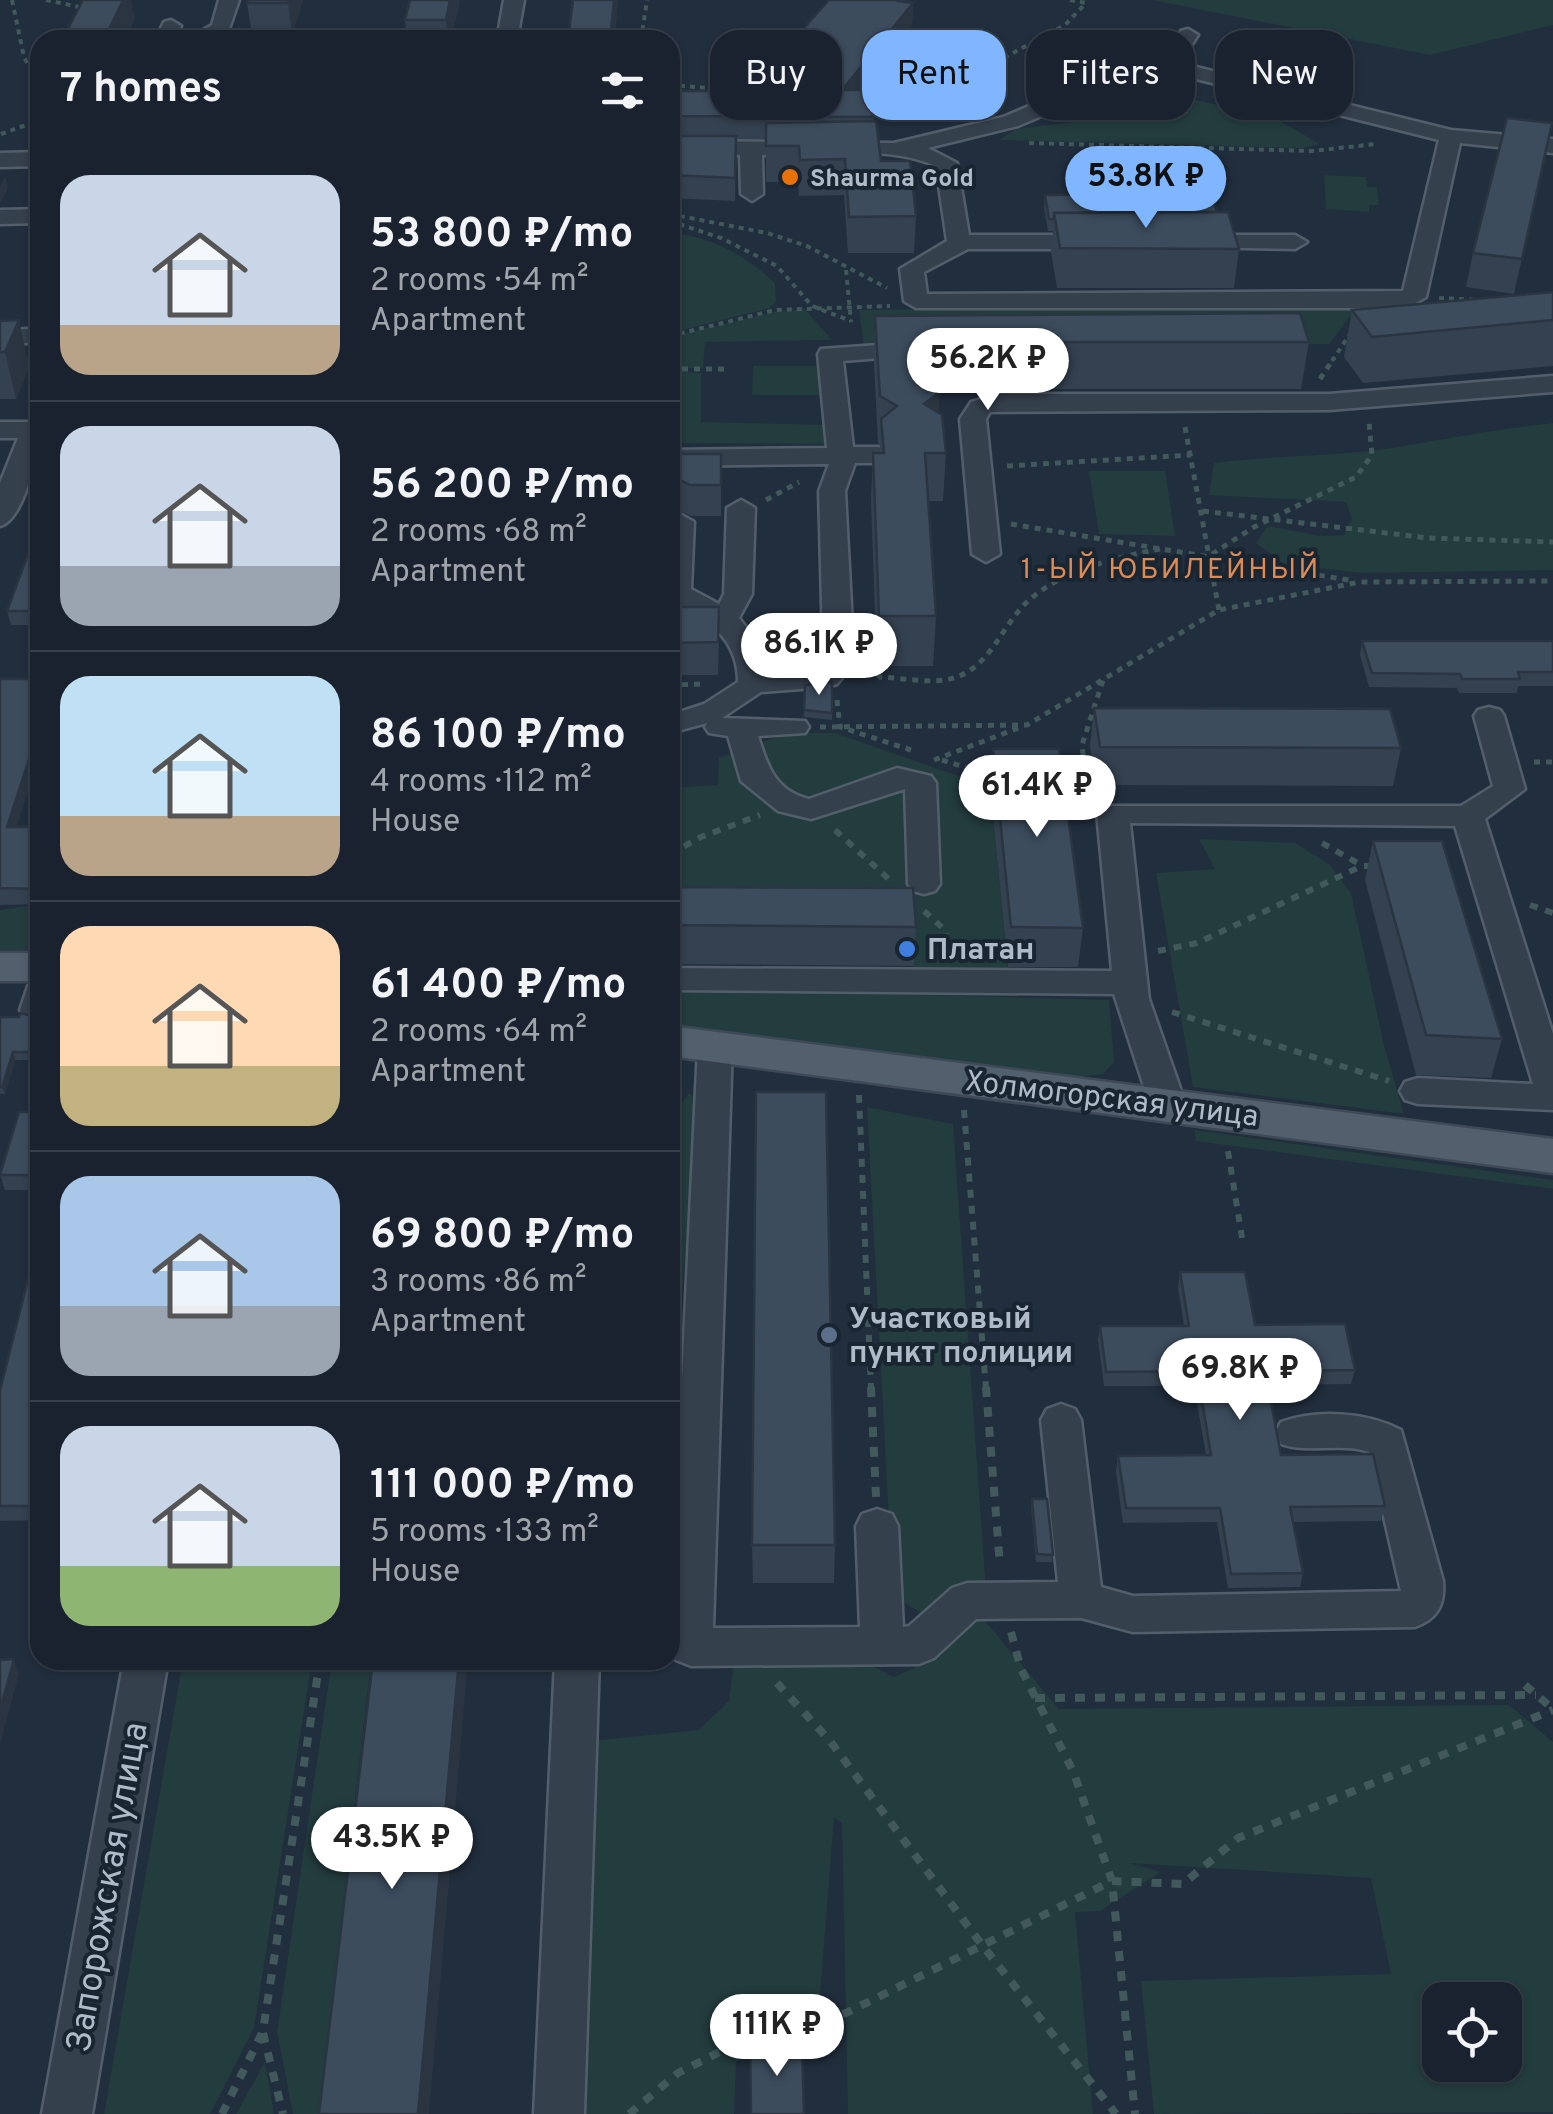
<!DOCTYPE html>
<html lang="en">
<head>
<meta charset="utf-8">
<style>
  body { margin:0; font-family:Overpass,sans-serif; background:#222a36; color:#f1f3f6; height:100vh; display:flex; flex-direction:column; font-size:38px; white-space:nowrap }
  * { box-sizing:border-box; margin:0 }
  p { font-size:32px; color:#9fa4aa }
  .icon { flex:none; width:55px; height:55px; fill:none; stroke:currentColor; stroke-width:2; stroke-linecap:round; stroke-linejoin:round }
  .map { position:relative; flex:1; overflow:hidden }
  .panel { position:absolute; left:30px; top:30px; width:650px; height:1640px; display:flex; flex-direction:column; background:#19222e; border-radius:30px; box-shadow:0 2px 8px #0004,0 0 0 2px #373f4a }
  .panel>* { flex:none }
  .guide { position:absolute; left:710px; top:30px; width:692px; height:90px; display:flex; gap:20px }
  .controls { position:absolute; left:1422px; top:1982px; display:grid; gap:20px }
  .controls a { display:grid; place-items:center; width:100px; height:100px; border-radius:20px; background:#19222e; box-shadow:0 2px 8px #0004,0 0 0 2px #373f4a; font-size:50px }
  .price { position:absolute; translate:-50% -85px; padding:0 22px; border-radius:35px; background:#fff; color:#222; font-size:32px; line-height:65px; filter:drop-shadow(0 2px 5px #0008) }
  .price::after { content:''; position:absolute; left:50%; top:60px; width:30px; height:22px; margin-left:-15px; background:inherit; clip-path:polygon(0 0,100% 0,50% 100%) }
  .price.active { background:#7fb6ff; color:#111 }
  ul { padding:0; list-style:none }
  li { display:flex; align-items:center; gap:30px; height:250px; padding:0 30px }
  li+li { border-top:2px solid #373f4a }
  li span { display:grid; place-items:center; flex:none; width:280px; height:200px; border-radius:30px; color:#555 }
  li>.icon { margin-inline-start:auto }
  span .icon { width:120px; height:120px; fill:#fffc; stroke-width:1 }
  li b { font-size:42px }
  h2 { display:flex; justify-content:space-between; align-items:center; height:120px; padding:0 30px; font-size:42px }
  .pill { padding:0 35px; border-radius:30px; background:#19222e; box-shadow:0 2px 8px #0004,0 0 0 2px #373f4a; font-size:35px; line-height:90px }
  .pill.active { background:#7fb6ff; color:#111 }
  .map>svg:first-child { display:block }
</style>
</head>
<body>
<div class="map">
<svg width="1553" height="2114" viewBox="0 0 1553 2114">
  <rect width="100%" height="100%" fill="#212e3d"/>
  <g fill="#233c3e" fill-rule="evenodd">
    <polygon points="1152,0 1553,0 1553,25 1430,55"/>
    <polygon points="1185,98 1271,116 1320,144 1302,148 999,140 1016,129 1132,115"/>
    <polygon points="1324,175 1366,177 1367,187 1377,187 1379,205 1369,205 1369,212 1326,209"/>
    <path d="M670 233C713 237 743 254 775 283L776 301 770 308 670 333Z"/>
    <polygon points="1359,305 1329,344 864,346 859,310"/>
    <polygon points="805,309 832,340 705,342 703,368 670,368 670,337 774,312"/>
    <polygon points="753,366 824,366 825,395 752,395"/>
    <polygon points="673,371 701,373 701,422 832,425 834,444 670,443"/>
    <path d="M1553 423V570L1362 573 1284 564 1256 543 1268 526 1320 536 1344 535 1352 519 1346 502 1209 495 1214 463C1273 455 1333 457 1392 448 1446 439 1498 429 1553 423Z"/>
    <polygon points="1089,471 1165,471 1175,536 1099,534"/>
    <polygon points="787,733 835,733 990,787 1008,970 914,973 911,928 670,927 670,788 718,785 719,758"/>
    <polygon points="1199,839 1295,843 1329,864 1351,893 1384,1045 1404,1114 1193,1087 1156,873 1215,869"/>
    <polygon points="40,904 40,950 0,950 0,910"/>
    <polygon points="670,988 1109,1000 1114,1062 1103,1074 1077,1077 670,1026"/>
    <polygon points="689,1093 699,1100 670,1429 670,1109 680,1106"/>
    <polygon points="867,1107 953,1124 986,1591 928,1617 893,1596"/>
    <polygon points="1194,1130 1553,1180 1553,1189 1196,1141"/>
    <path d="M975 1609 1059 1709 1509 1705 1553 1742V2112L1154 2114 1141 1981 1391 1974 1371 1878 1129 1863 1161 1872 1100 1911 1075 1912 1093 2114H848L842 1823 834 1817 819 2008 736 2062 734 2114H568L581 1742 698 1730 729 1701 734 1661 854 1657 894 1677 925 1663ZM1440 2000H1505V2065H1440Z"/>
    <polygon points="183,1660 312,1660 254,2028 210,2114 104,2114"/>
    <polygon points="332,1660 371,1660 319,2114 293,2114 277,2032"/>
    <polygon points="265,2062 274,2114 236,2114"/>
  </g>
  <g fill="none" stroke-linecap="round" stroke-linejoin="round">
    <g stroke="#535e6b" stroke-width="5">
      <g id="minor">
        <polygon points="219,0 239,0 228,32 212,40 186,40 212,25"/>
        <polygon points="504,0 524,0 517,40 497,40"/>
        <polygon points="171,20 181,26 175,40 155,40 164,22"/>
        <path d="M1188 29 1198 35 1180 63 1451 130 1553 139V153L1460 143 1426 297 1414 304 1380 308H916L904 301 900 269 947 241 936 166C885 144 816 155 762 155L763 194 752 201 741 194 740 155H670V141L894 143 1003 117 1112 71 1161 60 1181 31ZM1168 72 1439 140 1403 291 927 294 924 272 968 249H1099L1111 242 1099 235H969L957 163 928 148 1018 126 1127 80Z"/>
        <polygon points="40,152 40,166 0,167 0,153"/>
        <polygon points="40,209 40,223 0,224 0,210"/>
        <polygon points="1191,235 1295,235 1307,242 1295,249 1183,247 1179,242"/>
        <polygon points="40,328 40,342 0,345 0,331"/>
        <polygon points="922,342 931,344 934,349 931,354 843,361 853,447 879,447 892,455 879,463 855,463 845,491 853,643 848,649 828,649 823,643 819,491 829,464 670,466 670,450 827,448 818,354 821,349"/>
        <polygon points="1553,376 1553,392 1329,410 990,412 986,419 1000,554 986,562 972,554 960,419 971,402 1000,394 1329,394"/>
        <path d="M0 422H40C40 446 25 520 0 526V483L18 438H0Z"/>
        <path d="M741 500 755 508 752 594 739 618 763 649 768 674 837 672 842 678 837 684 827 687 761 692 722 718 805 721 809 727 805 733 758 736C767 765 775 791 809 799L897 768 931 776 936 783 940 884 935 891 924 894 913 891 908 884 905 789 811 819 778 811 741 781 728 736 709 733 705 727 707 723 670 733V715L704 704 738 682C738 637 707 619 670 601V517L680 514 694 522 691 589 719 604 724 594 727 508Z"/>
        <polygon points="1489,707 1500,710 1504,716 1525,789 1485,819 1553,1034 1553,1110 1418,1104 1405,1100 1400,1091 1405,1082 1418,1078 1533,1084 1455,826 1130,823 1149,999 1186,1105 1181,1114 1168,1118 1155,1114 1150,1105 1114,994 670,990 670,968 1112,971 1097,813 1102,806 1461,806 1493,786 1474,716 1478,710"/>
        <polygon points="40,982 40,1021 25,1018 20,1010 28,986"/>
        <path d="M715 1035 727 1038 732 1047 713 1628 860 1627 856 1526 862 1514 877 1509 892 1514 898 1526 903 1627 909 1626 952 1588 967 1583 1058 1582 1041 1420 1047 1409 1061 1404 1075 1409 1081 1420 1101 1587 1133 1596 1401 1591 1369 1452C1340 1442 1309 1454 1281 1444L1275 1433 1281 1422C1318 1409 1367 1412 1401 1430L1443 1581C1445 1604 1438 1619 1415 1627L1133 1632 1081 1618 976 1619 934 1658 919 1664 691 1666 676 1660 670 1649V1631L698 1047 703 1038Z"/>
        <polygon points="124,1660 168,1660 92,2114 42,2114"/>
        <polygon points="555,1660 599,1660 584,2114 534,2114"/>
      </g>
    </g>
    <g stroke="#3e4956" stroke-width="5">
      <g id="major">
        <rect x="0" y="953" width="40" height="28"/>
        <polygon points="670,1026 1553,1139 1553,1173 670,1056"/>
      </g>
    </g>
    <g stroke="#41595b" stroke-width="4" stroke-dasharray="5 5" stroke-linecap="butt">
      <polyline points="12,0 24,57 40,86"/>
      <polyline points="46,0 84,8"/>
      <polyline points="1070,0 1086,3"/>
      <polyline points="641,40 647,0"/>
      <polyline points="670,85 748,91"/>
      <polyline points="865,101 916,105 918,121"/>
      <polyline points="916,105 1065,25 1086,3"/>
      <polyline points="1,134 40,120"/>
      <polyline points="1029,143 1312,151 1376,144"/>
      <polyline points="670,214 767,233 807,246 887,288"/>
      <polyline points="670,221 721,238 777,266 812,306 851,321"/>
      <polyline points="846,270 851,322"/>
      <polyline points="1439,298 1482,300"/>
      <polyline points="670,336 775,310 890,306"/>
      <polyline points="1332,361 1352,331"/>
    </g>
    <g stroke="#41595b" stroke-width="5" stroke-dasharray="6 6" stroke-linecap="butt">
      <polyline points="670,369 729,369"/>
      <polyline points="1320,379 1334,358"/>
      <polyline points="1185,427 1219,610"/>
      <polyline points="1007,466 1191,455"/>
      <polyline points="766,500 799,482"/>
      <polyline points="1203,511 1428,538 1553,542"/>
      <polyline points="1011,524 1354,581"/>
      <polyline points="1212,554 1254,527 1356,477 1372,455 1369,422"/>
      <path d="M861 657 880 677C904 678 934 685 957 677 990 665 1002 627 1025 604 1060 570 1114 558 1160 549"/>
      <polyline points="670,685 702,684"/>
      <polyline points="837,700 840,727 911,750"/>
      <polyline points="820,727 1027,725 1219,610 1360,582 1553,581"/>
      <polyline points="934,760 1021,727"/>
      <polyline points="942,760 997,777"/>
      <polyline points="1534,762 1553,762"/>
      <polyline points="1054,781 1087,792"/>
      <polyline points="1087,791 1082,745 1104,677"/>
    </g>
    <g stroke="#41595b" stroke-width="6" stroke-dasharray="8 8" stroke-linecap="butt">
      <polyline points="835,830 892,882"/>
      <polyline points="1322,843 1363,866 1374,866"/>
      <polyline points="670,854 701,837 760,815"/>
      <polyline points="1530,905 1553,913"/>
      <polyline points="924,911 945,930 948,953"/>
      <polyline points="1158,951 1197,943 1362,866"/>
      <polyline points="1172,1012 1389,1081"/>
      <polyline points="859,1095 871,1389"/>
      <polyline points="964,1110 986,1389"/>
      <polyline points="1228,1151 1243,1244"/>
    </g>
    <g stroke="#41595b" stroke-width="8" stroke-dasharray="10 10" stroke-linecap="butt">
      <polyline points="871,1387 876,1497"/>
      <polyline points="986,1387 1000,1566"/>
      <polyline points="1011,1632 1021,1669 1073,1771 1112,1881 1135,2114"/>
      <polyline points="777,1683 830,1741 982,1945 1116,2114"/>
      <polyline points="1525,1685 1553,1709"/>
      <polyline points="1035,1698 1536,1695"/>
      <polyline points="263,2033 283,2114"/>
      <polyline points="222,2114 263,2031 320,1660"/>
      <polyline points="629,2114 678,2073 753,2035 846,2013 1112,1881 1183,1884 1238,1838 1553,1710"/>
    </g>
    <use href="#minor" fill="#35404d" fill-rule="evenodd"/>
    <use href="#major" fill="#525f6d" fill-rule="evenodd"/>
  </g>
  <g fill="#344150">
    <polygon points="248,0 303,0 292,35 252,35 247,3"/>
    <polygon points="460,0 451,40 407,40 405,20"/>
    <polygon points="829,0 910,0 910,3 913,3 912,25 859,90 873,117 881,161 916,216 914,253 848,253 844,195 799,196 798,182 766,182 766,139 736,139 735,201 670,198 670,91 748,91"/>
    <polygon points="1552,123 1514,294 1466,287 1473,253"/>
    <polygon points="1045,195 1217,212 1239,249 1234,288 1057,288 1051,252 1053,231 1048,231 1044,207"/>
    <polygon points="1553,292 1553,366 1363,383 1344,357 1352,310"/>
    <polygon points="875,316 1309,342 1301,389 939,389 939,413 946,453 943,501 928,501 936,616 933,666 877,666 871,501 873,453 880,453 880,445 878,443 874,363"/>
    <polygon points="19,320 29,367 16,399 0,399 0,321"/>
    <polygon points="670,454 721,454 721,516 691,516 679,510"/>
    <polygon points="40,525 40,625 11,625 7,611"/>
    <polygon points="670,607 719,639 718,675 670,675"/>
    <polygon points="1362,641 1553,641 1553,686 1518,686 1517,693 1459,693 1457,688 1369,687 1360,655"/>
    <polygon points="0,679 40,679 40,766 36,766 16,827 40,827 40,904 0,905"/>
    <polygon points="832,682 832,720 804,717 805,685"/>
    <polygon points="1094,708 1401,748 1393,786 1095,785 1090,746"/>
    <polygon points="993,749 1083,928 1078,967 1008,967 990,787"/>
    <polygon points="1373,841 1502,1039 1491,1078 1416,1075 1365,880"/>
    <polygon points="670,887 916,927 914,966 670,964"/>
    <polygon points="40,1012 40,1060 15,1060 5,1094 0,1094 0,1017 37,1017"/>
    <polygon points="40,1112 40,1190 5,1190 0,1175"/>
    <polygon points="40,1212 40,1520 0,1521 0,1391 32,1265 29,1255"/>
    <polygon points="1180,1272 1255,1325 1355,1370 1351,1384 1267,1385 1281,1455 1385,1506 1381,1521 1293,1522 1303,1573 1300,1587 1228,1588 1217,1522 1123,1523 1116,1471 1118,1456 1206,1455 1194,1386 1104,1386 1098,1340 1100,1326 1184,1326 1178,1287"/>
    <polygon points="1032,1499 1053,1555 1052,1562 1036,1562 1031,1506"/>
    <polygon points="752,1545 835,1545 834,1583 753,1583"/>
  </g>
  <g fill="#2a3541">
    <polygon points="123,0 131,0 135,19 125,40 104,40"/>
    <polygon points="289,0 303,0 292,35 288,3"/>
    <polygon points="450,0 460,0 451,40 448,40 446,20"/>
    <polygon points="614,0 618,0 615,40 610,40"/>
    <polygon points="900,0 910,0 910,7 913,3 912,25 841,113 842,90"/>
    <polygon points="5,176 8,188 0,204 0,187"/>
    <polygon points="19,320 29,367 16,399 5,352"/>
    <polygon points="940,392 937,439 924,404"/>
    <polygon points="678,479 679,510 670,515 670,483"/>
    <polygon points="32,750 36,766 11,843 7,827"/>
    <polygon points="13,1052 15,1060 5,1094 2,1087"/>
    <polygon points="14,1659 19,1674 0,1745 0,1710"/>
    <polygon points="459,1660 468,1660 429,2114 418,2114"/>
  </g>
  <g fill="#3c4c5d" stroke="#2a3541" stroke-width="2.5">
    <polygon points="83,0 123,0 104,40 62,40"/>
    <polygon points="248,0 289,0 288,3 247,3"/>
    <polygon points="410,0 450,0 446,20 405,20"/>
    <polygon points="573,0 614,0 610,40 568,40"/>
    <polygon points="829,0 900,0 899,1 913,3 842,90 870,90 873,117 670,116 670,91 748,91"/>
    <polygon points="1507,118 1552,123 1522,259 1473,253"/>
    <polygon points="876,121 881,161 910,161 916,216 849,217 845,159 800,160 799,146 766,146 766,123"/>
    <polygon points="670,136 736,136 735,178 670,175"/>
    <polygon points="1212,194 1217,212 1054,213 1054,219 1049,219 1045,195"/>
    <polygon points="1228,212 1239,249 1060,248 1054,213"/>
    <polygon points="1553,292 1553,320 1372,337 1352,310"/>
    <polygon points="1300,313 1309,342 934,342 940,392 924,404 942,415 946,453 925,453 936,616 879,616 873,453 884,453 881,419 897,406 880,396 875,316"/>
    <polygon points="19,320 5,352 0,352 0,321"/>
    <polygon points="670,454 721,454 721,485 690,485 678,479 670,483"/>
    <polygon points="40,525 40,611 7,611 35,535"/>
    <polygon points="670,607 719,607 718,642 670,643"/>
    <polygon points="1362,641 1553,641 1553,672 1518,672 1520,679 1462,679 1460,674 1372,673"/>
    <polygon points="0,679 40,679 40,750 32,750 7,827 40,827 40,889 0,888"/>
    <polygon points="832,682 832,713 804,710 805,685"/>
    <polygon points="1094,708 1390,709 1401,748 1100,747"/>
    <polygon points="993,749 1059,749 1083,928 1011,927"/>
    <polygon points="1373,841 1442,841 1502,1039 1426,1035"/>
    <polygon points="670,887 913,888 916,927 670,925"/>
    <polygon points="40,1012 40,1052 13,1052 2,1087 0,1087 0,1017 19,1017 20,1013 37,1017"/>
    <polygon points="756,1092 826,1092 835,1545 752,1545"/>
    <polygon points="19,1112 40,1112 40,1175 0,1175"/>
    <polygon points="40,1212 40,1506 0,1506 0,1391 34,1255 29,1255"/>
    <polygon points="1180,1272 1245,1272 1255,1325 1345,1324 1355,1370 1265,1371 1281,1455 1373,1454 1385,1506 1290,1507 1303,1573 1231,1574 1220,1508 1126,1508 1118,1456 1211,1455 1197,1371 1106,1372 1100,1326 1189,1326"/>
    <polygon points="1032,1499 1047,1499 1053,1555 1037,1554"/>
    <polygon points="14,1659 0,1710 0,1660"/>
    <polygon points="373,1660 459,1660 418,2114 319,2114"/>
    <polygon points="802,2043 804,2114 751,2114 750,2044"/>
  </g>
  <circle fill="#e8710a" stroke="#1a2532" stroke-width="4" cx="790" cy="177" r="10"/>
  <circle fill="#3f7fe0" stroke="#1a2532" stroke-width="4" cx="907" cy="949" r="10"/>
  <circle fill="#5c6f8a" stroke="#1a2532" stroke-width="4" cx="829" cy="1335" r="10"/>
  <g text-anchor="middle" stroke-width="8" stroke-linejoin="round" paint-order="stroke">
    <g font-size="25" font-weight="bold" fill="#b0bbc9" stroke="#1a2532" text-anchor="start">
      <text x="810" y="186">Shaurma Gold</text>
    </g>
    <g font-size="28" letter-spacing="2.5" fill="#dc8b57" stroke="#1a2532">
      <text x="1171" y="578">1-ЫЙ ЮБИЛЕЙНЫЙ</text>
    </g>
    <g font-size="30" font-weight="bold" fill="#b0bbc9" stroke="#1a2532" text-anchor="start">
      <text x="927" y="959">Платан</text>
      <text x="849" y="1328">Участковый<tspan x="849" dy="34">пункт полиции</tspan></text>
    </g>
    <g font-size="30" fill="#b0bbc9" stroke="#1a2532">
      <text transform="translate(1112 1098) rotate(7)" y="10">Холмогорская улица</text>
    </g>
    <g font-size="35" fill="#b0bbc9" stroke="#1a2532">
      <text transform="translate(106 1887) rotate(-80)" y="12">Запорожская улица</text>
    </g>
  </g>
</svg>
<div class="controls">
<a><svg class="icon" aria-label="locate" viewBox="0 0 24 24"><circle cx="12" cy="12" r="6"/><path d="M12 2v4M12 18v4M2 12h4M18 12h4"/></svg></a>
</div>
<b class="price active" style="left:1146px;top:231px">53.8K ₽</b>
<b class="price" style="left:988px;top:413px">56.2K ₽</b>
<b class="price" style="left:819px;top:698px">86.1K ₽</b>
<b class="price" style="left:1037px;top:840px">61.4K ₽</b>
<b class="price" style="left:1240px;top:1423px">69.8K ₽</b>
<b class="price" style="left:392px;top:1892px">43.5K ₽</b>
<b class="price" style="left:777px;top:2079px">111K ₽</b>
<div class="guide">
<a class="pill">Buy</a>
<a class="pill active">Rent</a>
<a class="pill">Filters</a>
<a class="pill">New</a>
</div>
<section class="panel">
<h2>7 homes<svg class="icon" aria-label="filters" viewBox="0 0 24 24"><path d="M4 7h16M4 17h16"/><circle cx="9" cy="7" r="2"/><circle cx="15" cy="17" r="2"/></svg></h2>
<ul>
<li><span style="background:linear-gradient(#c9d6e8 75%,#b9a48a 0)"><svg class="icon" aria-label="home" viewBox="0 0 24 24"><path d="M3 11l9-7 9 7M6 9v11h12V9"/></svg></span><div><b>53 800 ₽/mo</b><p>2 rooms · 54 m²</p><p>Apartment</p></div></li>
<li><span style="background:linear-gradient(#c9d6e8 70%,#9aa5b1 0)"><svg class="icon" aria-label="home" viewBox="0 0 24 24"><path d="M3 11l9-7 9 7M6 9v11h12V9"/></svg></span><div><b>56 200 ₽/mo</b><p>2 rooms · 68 m²</p><p>Apartment</p></div></li>
<li><span style="background:linear-gradient(#bfe0f5 70%,#b9a48a 0)"><svg class="icon" aria-label="home" viewBox="0 0 24 24"><path d="M3 11l9-7 9 7M6 9v11h12V9"/></svg></span><div><b>86 100 ₽/mo</b><p>4 rooms · 112 m²</p><p>House</p></div></li>
<li><span style="background:linear-gradient(#ffd9b3 70%,#c2b280 0)"><svg class="icon" aria-label="home" viewBox="0 0 24 24"><path d="M3 11l9-7 9 7M6 9v11h12V9"/></svg></span><div><b>61 400 ₽/mo</b><p>2 rooms · 64 m²</p><p>Apartment</p></div></li>
<li><span style="background:linear-gradient(#a9c7e8 65%,#9aa5b1 0)"><svg class="icon" aria-label="home" viewBox="0 0 24 24"><path d="M3 11l9-7 9 7M6 9v11h12V9"/></svg></span><div><b>69 800 ₽/mo</b><p>3 rooms · 86 m²</p><p>Apartment</p></div></li>
<li><span style="background:linear-gradient(#c9d6e8 70%,#8fb573 0)"><svg class="icon" aria-label="home" viewBox="0 0 24 24"><path d="M3 11l9-7 9 7M6 9v11h12V9"/></svg></span><div><b>111 000 ₽/mo</b><p>5 rooms · 133 m²</p><p>House</p></div></li>
</ul>
</section>
</div>
</body>
</html>
